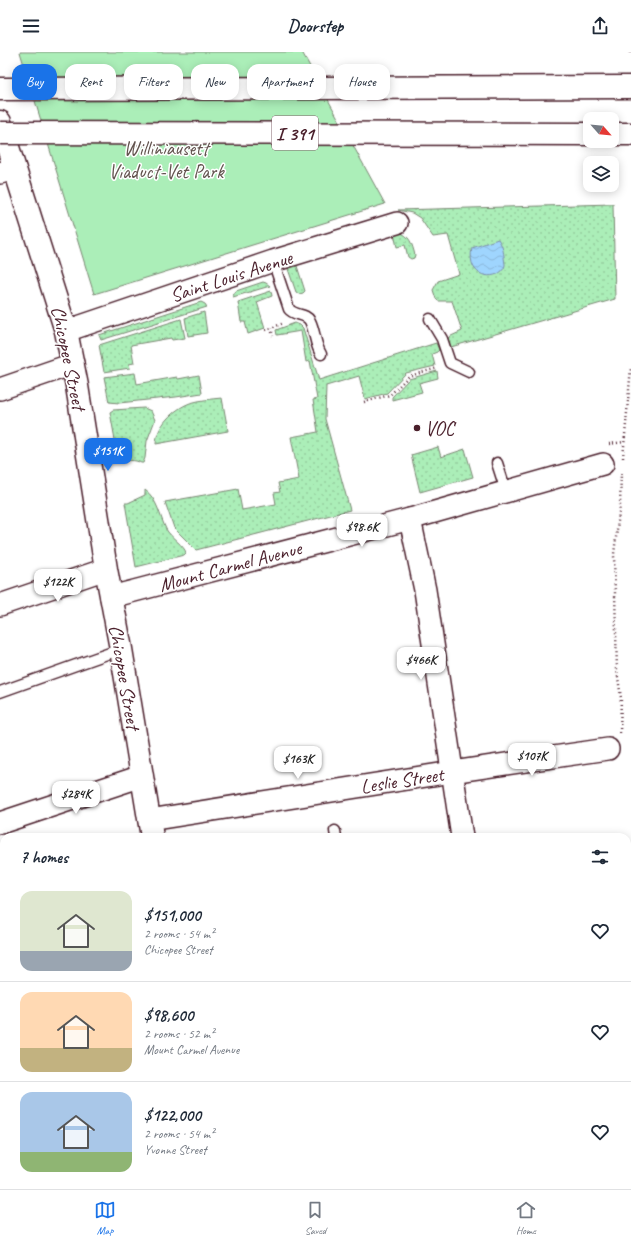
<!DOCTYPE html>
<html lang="en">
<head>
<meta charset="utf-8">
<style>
  body { margin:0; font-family:Caveat,sans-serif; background:#f2f2f3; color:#1f2937; height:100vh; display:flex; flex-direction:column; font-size:15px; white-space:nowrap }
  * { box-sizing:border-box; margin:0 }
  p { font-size:13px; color:#747a83 }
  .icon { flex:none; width:22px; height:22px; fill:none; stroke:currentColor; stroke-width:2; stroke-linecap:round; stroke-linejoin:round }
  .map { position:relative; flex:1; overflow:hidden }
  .panel { position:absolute; left:0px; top:781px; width:631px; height:356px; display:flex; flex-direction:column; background:#fff; border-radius:12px 12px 0 0; box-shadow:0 2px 10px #0003 }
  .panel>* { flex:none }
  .banner { position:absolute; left:12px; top:12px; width:400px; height:36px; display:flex; gap:8px }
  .needle { width:26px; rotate:117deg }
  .controls { position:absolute; left:583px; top:60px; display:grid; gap:8px }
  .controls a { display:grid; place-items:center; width:36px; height:36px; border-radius:8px; background:#fff; box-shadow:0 2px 10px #0003; font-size:20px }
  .price { position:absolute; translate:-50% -34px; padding:0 9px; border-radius:8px; background:#fff; color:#222; font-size:13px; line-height:26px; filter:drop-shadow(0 1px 2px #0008) }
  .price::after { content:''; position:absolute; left:50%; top:24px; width:12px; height:9px; margin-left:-6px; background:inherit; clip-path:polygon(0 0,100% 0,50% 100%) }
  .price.active { background:#1a73e8; color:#fff }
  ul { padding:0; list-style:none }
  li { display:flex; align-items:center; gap:12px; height:100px; padding:0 20px }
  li+li { border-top:1px solid #e0e1e3 }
  li span { display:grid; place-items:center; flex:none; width:112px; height:80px; border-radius:12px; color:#555 }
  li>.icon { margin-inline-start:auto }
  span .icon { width:48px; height:48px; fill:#fffc; stroke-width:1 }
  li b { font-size:17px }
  h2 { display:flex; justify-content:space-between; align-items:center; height:48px; padding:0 20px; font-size:17px }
  .tag { padding:0 14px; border-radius:12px; background:#fff; box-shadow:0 2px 10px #0003; font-size:14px; line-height:36px }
  .tag.active { background:#1a73e8; color:#fff }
  header { display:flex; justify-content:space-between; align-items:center; height:52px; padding:0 20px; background:#fff; font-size:18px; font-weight:800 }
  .menu { display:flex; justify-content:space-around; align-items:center; height:56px; border-top:1px solid #e0e1e3; background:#fff; font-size:11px; color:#747a83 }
  .menu a { display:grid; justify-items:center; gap:2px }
  .menu .active { color:#1a73e8 }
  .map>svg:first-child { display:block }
</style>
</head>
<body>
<header><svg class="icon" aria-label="menu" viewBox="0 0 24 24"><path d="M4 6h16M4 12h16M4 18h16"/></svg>Doorstep<svg class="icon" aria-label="share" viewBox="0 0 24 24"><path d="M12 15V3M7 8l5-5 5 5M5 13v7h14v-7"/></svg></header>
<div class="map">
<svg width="631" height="1137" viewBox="0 0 631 1137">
  <defs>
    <pattern id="grass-dots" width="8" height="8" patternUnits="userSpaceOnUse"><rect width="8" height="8" fill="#abeeb8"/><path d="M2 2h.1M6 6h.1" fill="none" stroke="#95cc9e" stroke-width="1.8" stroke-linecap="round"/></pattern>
    <pattern id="forest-firs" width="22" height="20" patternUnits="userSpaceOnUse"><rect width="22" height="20" fill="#abeeb8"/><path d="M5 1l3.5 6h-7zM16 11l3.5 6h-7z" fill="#95cc9e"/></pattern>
    <pattern id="water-waves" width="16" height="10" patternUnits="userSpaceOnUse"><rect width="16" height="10" fill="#9fd5fe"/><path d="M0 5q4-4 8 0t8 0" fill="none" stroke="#8ab6da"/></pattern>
  </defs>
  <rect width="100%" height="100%" fill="#fff"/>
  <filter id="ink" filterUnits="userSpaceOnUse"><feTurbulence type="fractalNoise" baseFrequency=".025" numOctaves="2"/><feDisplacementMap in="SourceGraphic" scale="8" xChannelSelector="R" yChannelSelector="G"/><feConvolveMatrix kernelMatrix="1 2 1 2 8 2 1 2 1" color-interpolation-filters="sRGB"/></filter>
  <g filter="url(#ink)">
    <g fill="url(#grass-dots)" stroke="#7a8672">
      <polygon points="613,152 615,247 451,295 448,287 449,285 462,279 452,249 438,249 436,247 433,238 438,229 459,222 448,183 433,185 420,166 412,161 398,158"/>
      <path d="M398 180C410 183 412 192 415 203L414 206 411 207 408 205 405 193 397 195 394 182Z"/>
      <polygon points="295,212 297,214 305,239 303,241 299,242 296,240 288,217 290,214"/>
      <polygon points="263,230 266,231 270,234 233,245 233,243 236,239"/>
      <polygon points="271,239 272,244 257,250 265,276 248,282 245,270 241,270 238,250"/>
      <polygon points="201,250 205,252 207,255 101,288 99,283"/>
      <polygon points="204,260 207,281 188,284 185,266"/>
      <polygon points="181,267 185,286 172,288 171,286 131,293 134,311 129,312 130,316 104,320 99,293"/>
      <polygon points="295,271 300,273 303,276 319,328 436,291 439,298 437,300 432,302 435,314 406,321 387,341 365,347 359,324 326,334 325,367 350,458 196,498 174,476 165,450 238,437 242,458 276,452 274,441 280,440 278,431 299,427 291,385 318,380 313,348 317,347 310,309 306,310 301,279 277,283 276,278"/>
      <polygon points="437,319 438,326 419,331 422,340 392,348 392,345 409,327"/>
      <polygon points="135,321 137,332 177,325 178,327 199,323 202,341 176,345 119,351 109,350 104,325"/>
      <path d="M222 346 228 379 156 392C156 374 174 357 190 351 200 348 211 347 222 346Z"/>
      <path d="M144 356 151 359 155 368 147 389 145 406 143 411H141C135 407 126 409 120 409L119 410 110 360 113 358Z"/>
      <polygon points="438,395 441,405 465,397 473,425 420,440 411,403"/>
      <path d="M145 438C157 446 160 465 166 477 170 485 185 494 186 501L184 503 136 515 125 451H128L145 443Z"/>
    </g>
    <polygon fill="url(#forest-firs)" stroke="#7a8672" points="4,854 4,1133 58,1133 56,1137 0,1137 0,856"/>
    <polygon fill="#abeeb8" stroke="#7a8672" points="20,0 302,0 385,152 94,242"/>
    <path fill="url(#water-waves)" stroke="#7d8caa" d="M498 187C502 193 503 197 504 204 504 207 505 211 505 213 502 229 465 230 472 196Z"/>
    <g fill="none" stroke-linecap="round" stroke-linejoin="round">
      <g stroke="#4a1f2b" stroke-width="13">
        <g id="lane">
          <path d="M273 209 289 257C294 264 306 261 310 269 315 279 315 293 321 302"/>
          <polyline points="430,267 442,287 450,311 469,320"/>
          <polyline points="497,411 506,439"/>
          <polyline points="0,640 121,597"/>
          <polyline points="335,779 336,785"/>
        </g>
      </g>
      <g stroke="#4a1f2b" stroke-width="24">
        <g id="street">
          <polyline points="0,121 15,117"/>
          <polyline points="66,279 273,209 397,171"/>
          <polyline points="0,337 73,312"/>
          <polyline points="410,467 425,538 462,785"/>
          <polyline points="111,545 410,467 603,412"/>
          <polyline points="0,553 106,517"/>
          <polyline points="149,768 452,720 608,697"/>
          <polyline points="0,771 142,724"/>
          <polyline points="518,1133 519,1137"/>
        </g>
      </g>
      <g stroke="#4a1f2b" stroke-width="25">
        <g id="secondary">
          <polyline points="0,70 66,279 77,334 106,517 121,597 152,785"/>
          <polyline points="209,1133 210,1137"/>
        </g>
      </g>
      <g stroke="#4a1f2b" stroke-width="25">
        <g id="highway">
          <polyline points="0,37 631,35"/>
          <polyline points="612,82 631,82"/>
        </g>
      </g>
      <g stroke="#4a1f2b" stroke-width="2.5" stroke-dasharray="1 3" stroke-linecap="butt">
        <polyline points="631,0 631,1"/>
        <polyline points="271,276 273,284"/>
        <polyline points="266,278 284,271"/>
        <polyline points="364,350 390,343 409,324 438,316"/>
        <polyline points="609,392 624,390"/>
        <polyline points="623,406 631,315"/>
        <polyline points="620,681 621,646 617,619 614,502 620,453 621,421"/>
      </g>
      <use href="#lane" stroke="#fff" stroke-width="10"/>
      <use href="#street" stroke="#fff" stroke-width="21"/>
      <use href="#secondary" stroke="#fff" stroke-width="22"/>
      <use href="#highway" stroke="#fff" stroke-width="22"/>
      <g stroke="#4a1f2b" stroke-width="25" stroke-linecap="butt">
        <polyline id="highway-bridge" points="0,81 590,82"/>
      </g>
      <use href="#highway-bridge" stroke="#fff" stroke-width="22"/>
    </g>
  </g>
  <circle fill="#4a1f2b" stroke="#fff" stroke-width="1.5" cx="417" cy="376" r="4"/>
  <g text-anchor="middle" stroke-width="3" stroke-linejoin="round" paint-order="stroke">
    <rect fill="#fff" stroke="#80626b" stroke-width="1" x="272" y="64" width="46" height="34" rx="3"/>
    <g font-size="19" font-weight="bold" fill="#4a1f2b">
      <text x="295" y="88">I 391</text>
    </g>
    <g font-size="20" fill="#62534e" stroke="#fff">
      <text x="166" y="103">Williniausett<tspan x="166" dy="23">Viaduct-Vet Park</tspan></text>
    </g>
    <g font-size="20" fill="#4a1f2b" stroke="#fff">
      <text transform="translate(231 224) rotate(-18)" y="7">Saint Louis Avenue</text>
      <text transform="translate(69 306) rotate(78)" y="7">Chicopee Street</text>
      <text transform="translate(230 514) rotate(-15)" y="7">Mount Carmel Avenue</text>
      <text transform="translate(125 625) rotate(80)" y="7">Chicopee Street</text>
      <text transform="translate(402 728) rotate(-9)" y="7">Leslie Street</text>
    </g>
    <g font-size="20" fill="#4a1f2b" stroke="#fff" text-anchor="start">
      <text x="425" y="383">VOC</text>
    </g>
  </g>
</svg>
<div class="controls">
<a><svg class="needle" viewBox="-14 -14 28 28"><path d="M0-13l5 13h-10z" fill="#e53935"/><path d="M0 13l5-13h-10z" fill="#747a83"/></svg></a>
<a><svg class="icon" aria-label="layers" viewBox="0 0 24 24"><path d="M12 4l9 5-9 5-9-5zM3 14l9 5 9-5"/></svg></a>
</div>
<b class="price active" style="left:108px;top:420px">$151K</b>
<b class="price" style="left:362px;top:496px">$98.6K</b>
<b class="price" style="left:58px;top:551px">$122K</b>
<b class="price" style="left:421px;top:629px">$466K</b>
<b class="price" style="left:532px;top:725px">$107K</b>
<b class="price" style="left:298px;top:728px">$163K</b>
<b class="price" style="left:76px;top:763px">$284K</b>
<div class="banner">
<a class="tag active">Buy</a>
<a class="tag">Rent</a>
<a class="tag">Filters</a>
<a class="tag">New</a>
<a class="tag">Apartment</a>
<a class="tag">House</a>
</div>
<section class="panel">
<h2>7 homes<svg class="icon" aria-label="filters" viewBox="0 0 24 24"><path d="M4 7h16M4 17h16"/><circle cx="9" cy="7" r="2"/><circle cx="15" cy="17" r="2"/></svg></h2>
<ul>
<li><span style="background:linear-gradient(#dfe7d0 75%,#9aa5b1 0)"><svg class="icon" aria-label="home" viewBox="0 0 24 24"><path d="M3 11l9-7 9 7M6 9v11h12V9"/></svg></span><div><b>$151,000</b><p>2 rooms · 54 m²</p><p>Chicopee Street</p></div><svg class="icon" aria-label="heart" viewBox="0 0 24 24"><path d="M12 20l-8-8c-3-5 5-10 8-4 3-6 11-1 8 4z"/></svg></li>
<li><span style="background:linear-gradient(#ffd9b3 70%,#c2b280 0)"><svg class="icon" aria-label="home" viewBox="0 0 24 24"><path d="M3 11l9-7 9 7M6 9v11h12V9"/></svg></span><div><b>$98,600</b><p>2 rooms · 52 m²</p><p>Mount Carmel Avenue</p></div><svg class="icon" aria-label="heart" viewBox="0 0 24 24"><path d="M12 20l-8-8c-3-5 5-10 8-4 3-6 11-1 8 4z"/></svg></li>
<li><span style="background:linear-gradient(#a9c7e8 75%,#8fb573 0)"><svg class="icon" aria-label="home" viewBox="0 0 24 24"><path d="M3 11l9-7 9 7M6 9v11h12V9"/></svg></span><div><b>$122,000</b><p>2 rooms · 54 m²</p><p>Yvonne Street</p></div><svg class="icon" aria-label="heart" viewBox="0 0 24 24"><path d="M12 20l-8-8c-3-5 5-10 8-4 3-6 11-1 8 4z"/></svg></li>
</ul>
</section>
</div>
<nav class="menu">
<a class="active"><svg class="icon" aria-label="map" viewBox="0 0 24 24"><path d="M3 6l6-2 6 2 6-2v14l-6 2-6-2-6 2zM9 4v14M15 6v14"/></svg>Map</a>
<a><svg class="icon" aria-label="saved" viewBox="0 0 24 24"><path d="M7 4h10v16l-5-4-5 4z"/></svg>Saved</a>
<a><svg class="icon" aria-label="home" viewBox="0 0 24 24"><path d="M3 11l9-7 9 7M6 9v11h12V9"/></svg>Home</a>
</nav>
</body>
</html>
